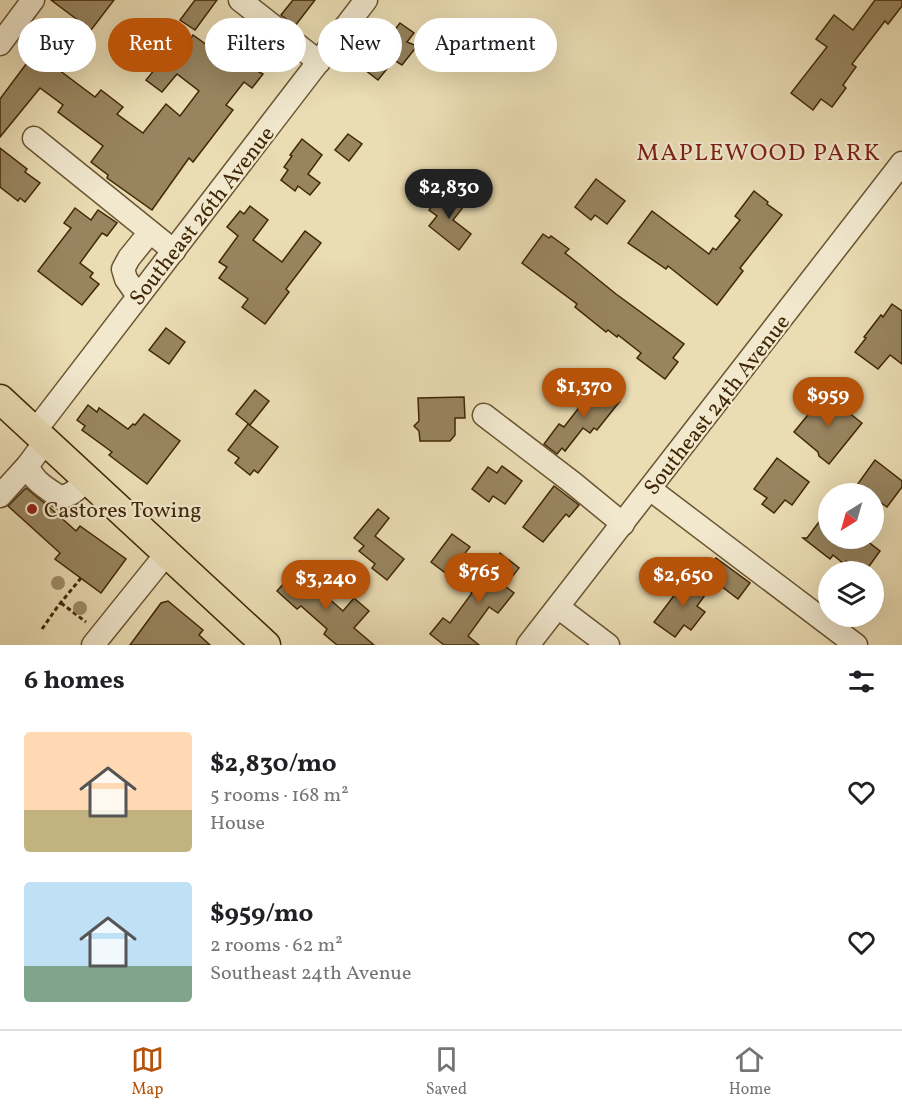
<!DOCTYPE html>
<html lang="en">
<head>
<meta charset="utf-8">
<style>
  body { margin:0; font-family:Vollkorn,serif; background:#f6f6f6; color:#202124; height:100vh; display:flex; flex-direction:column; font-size:22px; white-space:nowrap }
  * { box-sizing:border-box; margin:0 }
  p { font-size:20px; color:#757577 }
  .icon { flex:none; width:33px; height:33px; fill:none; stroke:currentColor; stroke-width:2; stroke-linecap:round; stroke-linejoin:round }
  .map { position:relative; height:645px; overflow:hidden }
  .side { display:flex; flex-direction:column; background:#fff; flex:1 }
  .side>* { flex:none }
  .top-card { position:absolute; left:18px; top:18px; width:600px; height:54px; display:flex; gap:12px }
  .needle { width:39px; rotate:217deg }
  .controls { position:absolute; left:818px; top:483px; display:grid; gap:12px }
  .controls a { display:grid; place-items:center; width:66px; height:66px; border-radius:50%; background:#fff; box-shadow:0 6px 24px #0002; font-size:30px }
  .price { position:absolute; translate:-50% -51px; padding:0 14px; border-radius:21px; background:#b45309; color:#fff; font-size:20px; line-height:39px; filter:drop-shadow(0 2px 3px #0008) }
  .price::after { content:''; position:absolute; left:50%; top:36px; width:18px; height:14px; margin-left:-9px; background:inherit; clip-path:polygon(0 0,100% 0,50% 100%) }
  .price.selected { background:#222; color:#fff }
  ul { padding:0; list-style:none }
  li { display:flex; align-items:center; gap:18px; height:150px; padding:0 24px }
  li span { display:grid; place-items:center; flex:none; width:168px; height:120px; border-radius:6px; color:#555 }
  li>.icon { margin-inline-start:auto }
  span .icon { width:72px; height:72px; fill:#fffc; stroke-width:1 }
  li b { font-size:26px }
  h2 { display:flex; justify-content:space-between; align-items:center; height:72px; padding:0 24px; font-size:26px }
  .tag { padding:0 21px; border-radius:27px; background:#fff; box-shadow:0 6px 24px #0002; font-size:21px; line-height:54px }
  .tag.selected { background:#b45309; color:#fff }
  .menu { display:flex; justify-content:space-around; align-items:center; height:84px; border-top:2px solid #e0e0e0; background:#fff; font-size:16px; color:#757577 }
  .menu a { display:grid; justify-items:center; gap:3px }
  .menu .selected { color:#b45309 }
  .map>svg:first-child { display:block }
</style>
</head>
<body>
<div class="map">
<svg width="902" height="645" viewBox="0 0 902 645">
  <rect width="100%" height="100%" fill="#eadcb3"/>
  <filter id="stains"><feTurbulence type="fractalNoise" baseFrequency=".00333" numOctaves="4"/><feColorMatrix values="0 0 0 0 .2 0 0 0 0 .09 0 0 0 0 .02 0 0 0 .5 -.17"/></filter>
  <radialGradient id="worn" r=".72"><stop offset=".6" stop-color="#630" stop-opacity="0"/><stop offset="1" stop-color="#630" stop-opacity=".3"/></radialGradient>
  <g fill="#988560" stroke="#402706" stroke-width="1.5">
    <polygon points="51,0 114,0 91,30"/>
    <polygon points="195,0 217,0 195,30 180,20"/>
    <polygon points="293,0 315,0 295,26 281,15"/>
    <polygon points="875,0 902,0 902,6 888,24 885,21 852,64 856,67 843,85 846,88 832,107 821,99 813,110 791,93 827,47 816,39 834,15 853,30"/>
    <polygon points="400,23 414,33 407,42 417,46 402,65 394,60 378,80 360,66 379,42 383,45"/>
    <polygon points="258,31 278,47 259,72 263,74 252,88 244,82 226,105 233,110 193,162 189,158 152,210 107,178 108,175 91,162 103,146 58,112 63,105 40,88 0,137 0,99 35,52 95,97 101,90 123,107 117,114 143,133 166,104 180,116 199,91 177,74 162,92 146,80 164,58 172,64 193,35 225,58 233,48 240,54"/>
    <polygon points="348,134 362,144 349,161 335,150"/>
    <polygon points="302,139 322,155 308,174 320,183 310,195 298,186 295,191 281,180 288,170 284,167 292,156 290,155"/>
    <polygon points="0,148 27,169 25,172 40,183 25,202 20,198 18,201 0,187"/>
    <polygon points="596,179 625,201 607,224 595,215 591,220 575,207"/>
    <polygon points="443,190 464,206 453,220 471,234 459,250 429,226 437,216 429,210"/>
    <polygon points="754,191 768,202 767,204 782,215 740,268 743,271 717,305 668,266 666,269 628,243 652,211 709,254 713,248 716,250 740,220 735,216"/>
    <polygon points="250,206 268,220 253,240 282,262 305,231 321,243 286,289 289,292 265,324 242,307 248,299 219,278 227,267 219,262 238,236 227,227 240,211 244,214"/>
    <polygon points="75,208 91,220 98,210 117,223 107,236 102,233 80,263 93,273 90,277 99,284 82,305 38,271 71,228 64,223"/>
    <polygon points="543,234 549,238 551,236 569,249 565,253 579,264 616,294 684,344 673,358 678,362 665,379 637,358 641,353 618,335 617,337 608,330 606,332 575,307 577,304 522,263"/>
    <polygon points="892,304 902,311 902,364 890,355 878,369 855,352 866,338 864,337 881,315 883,317"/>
    <polygon points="166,328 185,342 169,364 149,350"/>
    <polygon points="598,383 620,401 597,430 594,428 590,433 583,428 565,451 562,448 557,454 544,444 559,424 564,427"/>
    <polygon points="255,390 269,401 250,425 236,414"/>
    <polygon points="825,394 862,423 829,464 819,456 818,452 794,432"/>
    <polygon points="464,397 465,418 455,418 455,435 450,441 420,441 419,431 414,426 419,421 418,398"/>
    <polygon points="88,405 97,412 99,408 128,429 133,424 135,425 144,414 180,441 147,484 109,455 112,452 82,430 85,426 77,420"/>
    <polygon points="248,424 278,447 258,473 254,470 250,475 235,463 239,458 228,450"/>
    <polygon points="777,458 809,482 792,505 785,500 774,513 762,504 767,498 754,489"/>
    <polygon points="875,460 902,481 902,487 887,507 873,497 873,494 868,494 857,485"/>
    <polygon points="502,466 522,481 505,504 493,496 489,502 472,489 488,467 497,473"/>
    <polygon points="554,486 579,505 569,517 566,514 543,542 523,527"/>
    <polygon points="26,488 48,506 76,531 80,526 126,559 101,593 55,559 60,553 8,506"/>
    <polygon points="378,509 389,518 375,536 404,559 387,580 372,568 375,564 359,551 364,546 354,538"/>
    <polygon points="828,510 828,538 863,538 880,551 865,572 860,572 846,561 844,564 833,555 830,559 803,538 807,538"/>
    <polygon points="452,534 470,547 448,575 431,562"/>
    <polygon points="500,553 519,568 505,586 514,593 498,613 489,607 468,636 479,645 444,645 430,634 443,618 450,623 472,593 471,592"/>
    <polygon points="716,558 750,583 738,599 704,573"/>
    <polygon points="296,570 343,611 354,598 369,611 354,628 374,645 337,645 324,634 327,629 301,606 297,609 277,591"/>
    <polygon points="688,577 708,591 697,606 705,612 691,630 684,625 675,637 654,622"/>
    <polygon points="168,601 203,630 199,635 210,645 130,645 161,603"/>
  </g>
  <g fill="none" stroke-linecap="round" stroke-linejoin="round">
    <g stroke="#6a5431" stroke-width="25">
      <g id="minor">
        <polyline points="240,0 319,62"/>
        <polyline points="0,44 33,0"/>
        <polyline points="34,138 174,251"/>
        <polyline points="138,296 126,279 123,269 129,258 150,232"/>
        <polyline points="484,415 573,483 623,524"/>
        <polyline points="35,431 366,0"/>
        <path d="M47 442 36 454 28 465C32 481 48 489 61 498L72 493 88 480"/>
        <polyline points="650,489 856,645"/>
        <polyline points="0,496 28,465"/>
        <polyline points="558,607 608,645"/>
        <polyline points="93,645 167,553"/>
        <polyline points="528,645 902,163"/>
      </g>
    </g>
    <g stroke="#402706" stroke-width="31">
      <polyline id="major" points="0,399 266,645"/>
    </g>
    <g stroke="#402706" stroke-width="3" stroke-dasharray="4.5 3" stroke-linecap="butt">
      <polyline points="61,603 86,622"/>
      <polyline points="42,629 58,606 81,578"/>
    </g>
    <use href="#minor" stroke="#f1e8ce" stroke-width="22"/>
    <use href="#major" stroke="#eadcb3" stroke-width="28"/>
  </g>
  <g fill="#a08d68">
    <circle cx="58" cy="583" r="7"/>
    <circle cx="80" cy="608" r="7"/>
  </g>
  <circle fill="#8f2418" stroke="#f1e8ce" stroke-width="2" cx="32" cy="509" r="6"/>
  <g text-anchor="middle" stroke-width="4.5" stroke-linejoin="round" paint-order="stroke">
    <g font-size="22" fill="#402706" stroke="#f1e8ce">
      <text transform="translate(201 215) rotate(-52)" y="8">Southeast 26th Avenue</text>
      <text transform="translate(716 404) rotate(-52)" y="8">Southeast 24th Avenue</text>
    </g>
    <g font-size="22" fill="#402706" stroke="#f1e8ce" text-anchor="start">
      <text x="44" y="517">Castores Towing</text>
    </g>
    <g font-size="24" letter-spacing="1.5" fill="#7a1f14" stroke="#f1e8ce">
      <text x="759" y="160">MAPLEWOOD PARK</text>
    </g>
  </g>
  <rect width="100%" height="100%" filter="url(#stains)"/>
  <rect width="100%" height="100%" fill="url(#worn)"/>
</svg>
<div class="controls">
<a><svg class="needle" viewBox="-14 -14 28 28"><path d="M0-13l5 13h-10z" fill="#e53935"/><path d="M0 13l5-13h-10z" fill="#757577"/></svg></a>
<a><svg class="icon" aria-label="layers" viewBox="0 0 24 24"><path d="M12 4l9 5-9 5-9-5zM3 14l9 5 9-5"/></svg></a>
</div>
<b class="price selected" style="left:449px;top:220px">$2,830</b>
<b class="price" style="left:584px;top:419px">$1,370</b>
<b class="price" style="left:828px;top:428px">$959</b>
<b class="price" style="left:479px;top:604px">$765</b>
<b class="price" style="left:683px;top:608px">$2,650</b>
<b class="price" style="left:326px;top:611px">$3,240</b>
<div class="top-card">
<a class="tag">Buy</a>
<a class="tag selected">Rent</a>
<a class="tag">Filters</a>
<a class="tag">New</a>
<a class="tag">Apartment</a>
</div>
</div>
<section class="side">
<h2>6 homes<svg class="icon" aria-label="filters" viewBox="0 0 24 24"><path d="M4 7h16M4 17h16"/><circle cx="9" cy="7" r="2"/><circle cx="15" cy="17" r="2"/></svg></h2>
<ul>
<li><span style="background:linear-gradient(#ffd9b3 65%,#c2b280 0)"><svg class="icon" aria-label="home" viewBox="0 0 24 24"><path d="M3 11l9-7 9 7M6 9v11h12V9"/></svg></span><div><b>$2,830/mo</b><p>5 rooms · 168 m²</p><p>House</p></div><svg class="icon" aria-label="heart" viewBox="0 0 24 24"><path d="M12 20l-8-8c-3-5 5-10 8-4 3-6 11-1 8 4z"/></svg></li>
<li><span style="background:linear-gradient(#bfe0f5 70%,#7fa58c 0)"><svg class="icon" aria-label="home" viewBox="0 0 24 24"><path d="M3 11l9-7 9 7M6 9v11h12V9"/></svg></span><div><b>$959/mo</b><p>2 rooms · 62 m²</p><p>Southeast 24th Avenue</p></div><svg class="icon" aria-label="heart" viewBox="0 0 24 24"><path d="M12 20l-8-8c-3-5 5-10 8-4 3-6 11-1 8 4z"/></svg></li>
</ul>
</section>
<nav class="menu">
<a class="selected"><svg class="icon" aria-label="map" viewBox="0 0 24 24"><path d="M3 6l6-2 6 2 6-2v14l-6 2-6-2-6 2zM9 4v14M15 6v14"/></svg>Map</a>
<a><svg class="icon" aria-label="saved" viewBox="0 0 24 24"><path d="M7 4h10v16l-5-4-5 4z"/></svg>Saved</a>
<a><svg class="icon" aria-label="home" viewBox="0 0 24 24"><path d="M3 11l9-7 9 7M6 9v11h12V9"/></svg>Home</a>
</nav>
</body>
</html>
